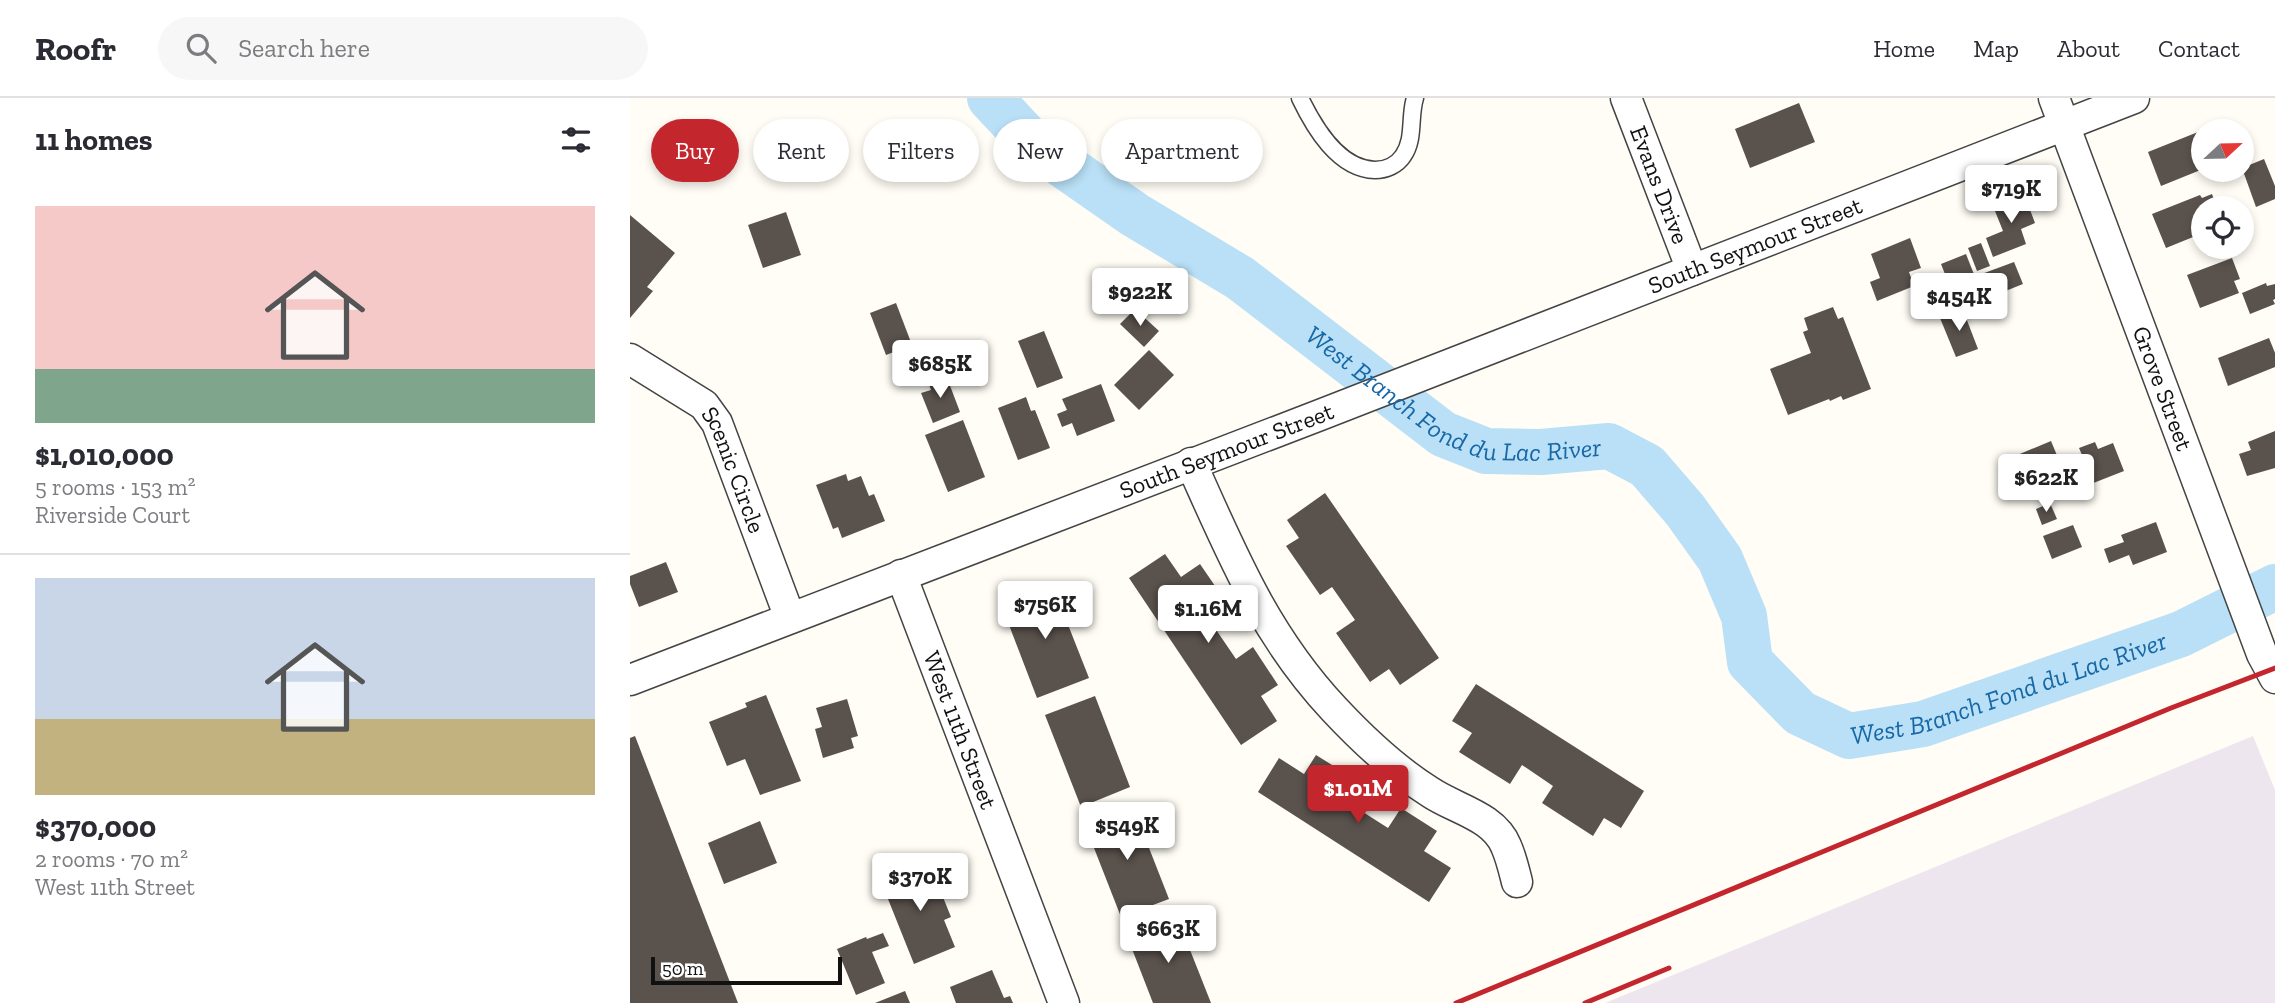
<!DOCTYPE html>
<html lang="en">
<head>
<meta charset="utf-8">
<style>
  body { margin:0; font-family:"Zilla Slab",serif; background:#f7f7f7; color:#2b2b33; height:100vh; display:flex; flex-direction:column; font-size:26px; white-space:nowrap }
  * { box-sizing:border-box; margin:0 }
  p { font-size:23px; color:#7c7c81 }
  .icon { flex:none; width:38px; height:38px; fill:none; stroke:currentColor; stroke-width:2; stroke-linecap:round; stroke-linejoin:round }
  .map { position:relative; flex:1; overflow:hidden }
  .sheet { display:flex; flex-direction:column; background:#fff; width:630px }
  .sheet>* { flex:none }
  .guide { position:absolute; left:21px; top:21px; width:665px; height:63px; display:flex; gap:14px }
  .needle { width:46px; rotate:68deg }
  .fabs { position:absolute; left:1561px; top:21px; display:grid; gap:14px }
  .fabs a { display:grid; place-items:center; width:63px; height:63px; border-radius:50%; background:#fff; box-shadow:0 4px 10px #0003; font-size:35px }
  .scale { position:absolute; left:21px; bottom:18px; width:191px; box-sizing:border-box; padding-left:7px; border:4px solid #111; border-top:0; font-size:19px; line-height:24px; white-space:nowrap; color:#111; -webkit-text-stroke:5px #fff; paint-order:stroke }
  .price { position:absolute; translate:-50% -60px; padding:0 16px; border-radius:7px; background:#fff; color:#222; font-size:23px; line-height:46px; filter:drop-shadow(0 2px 4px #0008) }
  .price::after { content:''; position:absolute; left:50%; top:42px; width:21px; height:16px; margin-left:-10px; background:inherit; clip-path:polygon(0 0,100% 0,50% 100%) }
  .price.on { background:#c4262e; color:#fff }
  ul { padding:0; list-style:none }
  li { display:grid; align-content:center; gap:14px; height:371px; padding:0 35px }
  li+li { border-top:2px solid #e1e1e2 }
  li span { display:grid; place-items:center; height:217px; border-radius:0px; color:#555 }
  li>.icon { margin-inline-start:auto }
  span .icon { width:126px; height:126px; fill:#fffc; stroke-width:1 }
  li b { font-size:30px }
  h2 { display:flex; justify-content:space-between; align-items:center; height:84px; padding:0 35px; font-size:30px }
  .tag { padding:0 24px; border-radius:32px; background:#fff; box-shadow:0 4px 10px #0003; font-size:24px; line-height:63px }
  .tag.on { background:#c4262e; color:#fff }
  header { display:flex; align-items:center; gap:42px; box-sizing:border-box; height:98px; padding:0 35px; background:#fff; border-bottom:2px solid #e1e1e2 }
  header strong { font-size:33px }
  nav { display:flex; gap:38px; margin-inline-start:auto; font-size:24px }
  .search { width:490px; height:63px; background:#f7f7f7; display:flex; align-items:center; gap:18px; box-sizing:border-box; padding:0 24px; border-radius:38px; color:#7c7c81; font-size:26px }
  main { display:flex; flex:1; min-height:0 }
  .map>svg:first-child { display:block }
</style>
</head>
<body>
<header>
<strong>Roofr</strong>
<div class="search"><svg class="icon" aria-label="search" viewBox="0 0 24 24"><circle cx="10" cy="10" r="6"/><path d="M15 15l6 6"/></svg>Search here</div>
<nav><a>Home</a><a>Map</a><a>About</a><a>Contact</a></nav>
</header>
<main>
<section class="sheet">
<h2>11 homes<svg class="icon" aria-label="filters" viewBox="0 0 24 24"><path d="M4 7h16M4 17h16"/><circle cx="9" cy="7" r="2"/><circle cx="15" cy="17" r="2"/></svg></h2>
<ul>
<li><span style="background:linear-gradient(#f6c9c9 75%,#7fa58c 0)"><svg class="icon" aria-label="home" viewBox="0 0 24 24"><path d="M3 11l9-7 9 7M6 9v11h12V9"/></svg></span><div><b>$1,010,000</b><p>5 rooms · 153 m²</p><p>Riverside Court</p></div></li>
<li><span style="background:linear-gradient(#c9d6e8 65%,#c2b280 0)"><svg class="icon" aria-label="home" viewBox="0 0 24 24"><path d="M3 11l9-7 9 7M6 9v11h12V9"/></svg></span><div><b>$370,000</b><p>2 rooms · 70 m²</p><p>West 11th Street</p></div></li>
</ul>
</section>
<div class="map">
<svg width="1645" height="905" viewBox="0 0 1645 905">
  <rect width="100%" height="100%" fill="#fffdf5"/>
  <polygon fill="#eee6ef" points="1623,638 1645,692 1645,905 975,905"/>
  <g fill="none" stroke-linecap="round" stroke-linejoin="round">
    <path stroke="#b9e0f7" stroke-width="46" id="s1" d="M360 0 403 46 505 117 610 180 813 336 856 353 911 354 979 348 1017 368 1055 412 1090 461 1114 518 1120 564 1170 615 1219 638 1293 626 1551 536 1645 489"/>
  </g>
  <g fill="#5a524d">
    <polygon points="1169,5 1185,44 1120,70 1105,31"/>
    <polygon points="1573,32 1573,71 1531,88 1518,54"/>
    <polygon points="1634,61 1645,88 1645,101 1626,109 1612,70"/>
    <polygon points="1394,96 1405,125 1391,131 1396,146 1363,159 1356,140 1373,133 1363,108"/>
    <polygon points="1582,96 1587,110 1573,110 1573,135 1536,150 1522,116 1570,97 1572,100"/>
    <polygon points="156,114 171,157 133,170 118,127"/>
    <polygon points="0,117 45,155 17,189 23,193 0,220"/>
    <polygon points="1280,140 1291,170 1279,174 1284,188 1247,203 1240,184 1250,180 1241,156"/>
    <polygon points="1351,145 1360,168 1347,173 1338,150"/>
    <polygon points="1336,156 1347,184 1322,194 1311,166"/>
    <polygon points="1602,160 1610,181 1604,183 1609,195 1570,210 1557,177"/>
    <polygon points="1384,164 1393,186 1358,200 1349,177"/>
    <polygon points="1636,185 1637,188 1645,186 1645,201 1643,202 1645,206 1620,216 1612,195"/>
    <polygon points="1347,192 1350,200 1330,208 1326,200"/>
    <polygon points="266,205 282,247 256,257 240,215"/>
    <polygon points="1203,209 1208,221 1213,219 1241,291 1213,302 1211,298 1200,303 1199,301 1158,317 1140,271 1181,255 1173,234 1178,232 1174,220"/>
    <polygon points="505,211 529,233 514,249 490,226"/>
    <polygon points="1333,212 1348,251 1326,259 1310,220"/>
    <polygon points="414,233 433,280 407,290 388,243"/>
    <polygon points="1639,240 1645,255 1645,269 1598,288 1588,260"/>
    <polygon points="519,252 544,277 509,312 484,287"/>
    <polygon points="312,278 315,286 319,285 330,314 303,325 291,295 301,292 298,284"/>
    <polygon points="471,286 485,323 447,338 442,325 432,329 427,316 437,312 432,301"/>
    <polygon points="396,299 401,313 405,312 420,350 388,362 368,310"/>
    <polygon points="333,322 355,379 318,394 295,337"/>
    <polygon points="1645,333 1645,370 1617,378 1609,356 1621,352 1618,344"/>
    <polygon points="1421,343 1431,367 1394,382 1385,358"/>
    <polygon points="1465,344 1468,351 1483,345 1494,373 1443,393 1432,365 1452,357 1449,350"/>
    <polygon points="216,376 218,383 231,378 239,398 244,396 255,423 212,440 208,429 203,431 186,387"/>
    <polygon points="695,395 809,560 770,587 759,571 740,584 706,535 725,522 702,489 690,497 656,448 669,440 657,422"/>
    <polygon points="1420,405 1427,421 1412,427 1406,411"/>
    <polygon points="1526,424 1537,454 1503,467 1499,457 1479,465 1474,451 1494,444 1491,437"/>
    <polygon points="1443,427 1452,449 1422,461 1413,438"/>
    <polygon points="535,456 551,479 570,466 596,504 576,517 606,561 623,549 648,587 631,598 647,623 611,647 499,480"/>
    <polygon points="36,464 48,494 9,509 0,486 0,478"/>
    <polygon points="422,486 459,580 407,600 371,506"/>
    <polygon points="846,586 1014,693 991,730 974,720 963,738 912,705 923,688 892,667 880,686 829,654 842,635 822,623"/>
    <polygon points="136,597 171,683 130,697 115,661 97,668 79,624 117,609 115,605"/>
    <polygon points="465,598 500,689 451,709 415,617"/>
    <polygon points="217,601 228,638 221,640 224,650 193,660 185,631 192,629 186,610"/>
    <polygon points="5,638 108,905 0,905 0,640"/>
    <polygon points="686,657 723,680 711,700 758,730 771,710 807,733 794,753 821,770 799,804 628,694 649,660 674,676"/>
    <polygon points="503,709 539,801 491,819 455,727"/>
    <polygon points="130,723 147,765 94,786 78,745"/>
    <polygon points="300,767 321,819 314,822 325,849 284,866 252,786"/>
    <polygon points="547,819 581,905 523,905 497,838"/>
    <polygon points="253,835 259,848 242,854 255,885 226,897 207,851 236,839 237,841"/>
    <polygon points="362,872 374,900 380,898 383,905 326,905 320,889"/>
    <polygon points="275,893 280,905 245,905"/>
  </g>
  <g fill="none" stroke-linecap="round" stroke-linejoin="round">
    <g stroke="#444" stroke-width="19">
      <path id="service" d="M670 0C684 29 708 71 745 72 756 72 767 67 773 58 785 41 779 19 785 0"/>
    </g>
    <g stroke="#444" stroke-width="33">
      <g id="minor">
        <path id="s2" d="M996 0 1062 172"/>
        <path id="s3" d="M1424 0 1632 556 1645 580"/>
        <path id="s4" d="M0 261 74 307 87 325 160 520"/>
        <path d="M561 365C602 456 634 536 704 611 732 641 765 672 800 694 825 711 864 718 876 748 881 759 884 772 887 784"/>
        <path id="s5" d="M271 477 434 905"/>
        <path id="s6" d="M0 582 690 317 1504 0"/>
      </g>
    </g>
    <use href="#service" stroke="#fff" stroke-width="16"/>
    <use href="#minor" stroke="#fff" stroke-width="30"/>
    <g stroke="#c4262e" stroke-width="5">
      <polyline points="826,905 1541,610 1645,570"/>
      <polyline points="955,905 1039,870"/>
    </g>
  </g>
  <g text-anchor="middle" stroke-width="7" stroke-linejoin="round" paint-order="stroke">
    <g font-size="24" fill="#111" stroke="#fff">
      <text dy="8" stroke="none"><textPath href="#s2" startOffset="93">Evans Drive</textPath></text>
      <text dy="8" stroke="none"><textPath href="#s6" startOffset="1206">South Seymour Street</textPath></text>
      <text dy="8" stroke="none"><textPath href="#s3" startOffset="310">Grove Street</textPath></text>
      <text dy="8" stroke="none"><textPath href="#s6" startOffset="639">South Seymour Street</textPath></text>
      <text dy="8" stroke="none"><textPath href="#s4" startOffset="159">Scenic Circle</textPath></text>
      <text dy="8" stroke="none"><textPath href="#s5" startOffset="166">West 11th Street</textPath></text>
    </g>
    <g font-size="26" font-style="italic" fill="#1768a6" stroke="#fff">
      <text dy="9" stroke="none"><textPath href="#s1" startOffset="562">West Branch Fond du Lac River</textPath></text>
      <text dy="9" stroke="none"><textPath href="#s1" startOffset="1297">West Branch Fond du Lac River</textPath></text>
    </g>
  </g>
</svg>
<div class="fabs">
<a><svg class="needle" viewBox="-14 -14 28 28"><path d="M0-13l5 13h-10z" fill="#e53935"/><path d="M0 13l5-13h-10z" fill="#7c7c81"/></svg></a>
<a><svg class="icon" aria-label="locate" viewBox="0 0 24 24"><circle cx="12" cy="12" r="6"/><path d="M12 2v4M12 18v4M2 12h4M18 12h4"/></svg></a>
</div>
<div class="scale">50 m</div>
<b class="price" style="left:1381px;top:127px">$719K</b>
<b class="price" style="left:510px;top:230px">$922K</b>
<b class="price" style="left:1329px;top:235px">$454K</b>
<b class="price" style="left:310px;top:302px">$685K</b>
<b class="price" style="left:1416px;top:416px">$622K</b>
<b class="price" style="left:415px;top:543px">$756K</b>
<b class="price" style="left:578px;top:547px">$1.16M</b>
<b class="price on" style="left:728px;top:727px">$1.01M</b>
<b class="price" style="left:497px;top:764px">$549K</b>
<b class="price" style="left:290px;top:815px">$370K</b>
<b class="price" style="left:538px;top:867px">$663K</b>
<div class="guide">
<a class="tag on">Buy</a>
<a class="tag">Rent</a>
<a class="tag">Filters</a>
<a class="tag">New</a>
<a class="tag">Apartment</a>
</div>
</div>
</main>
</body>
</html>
